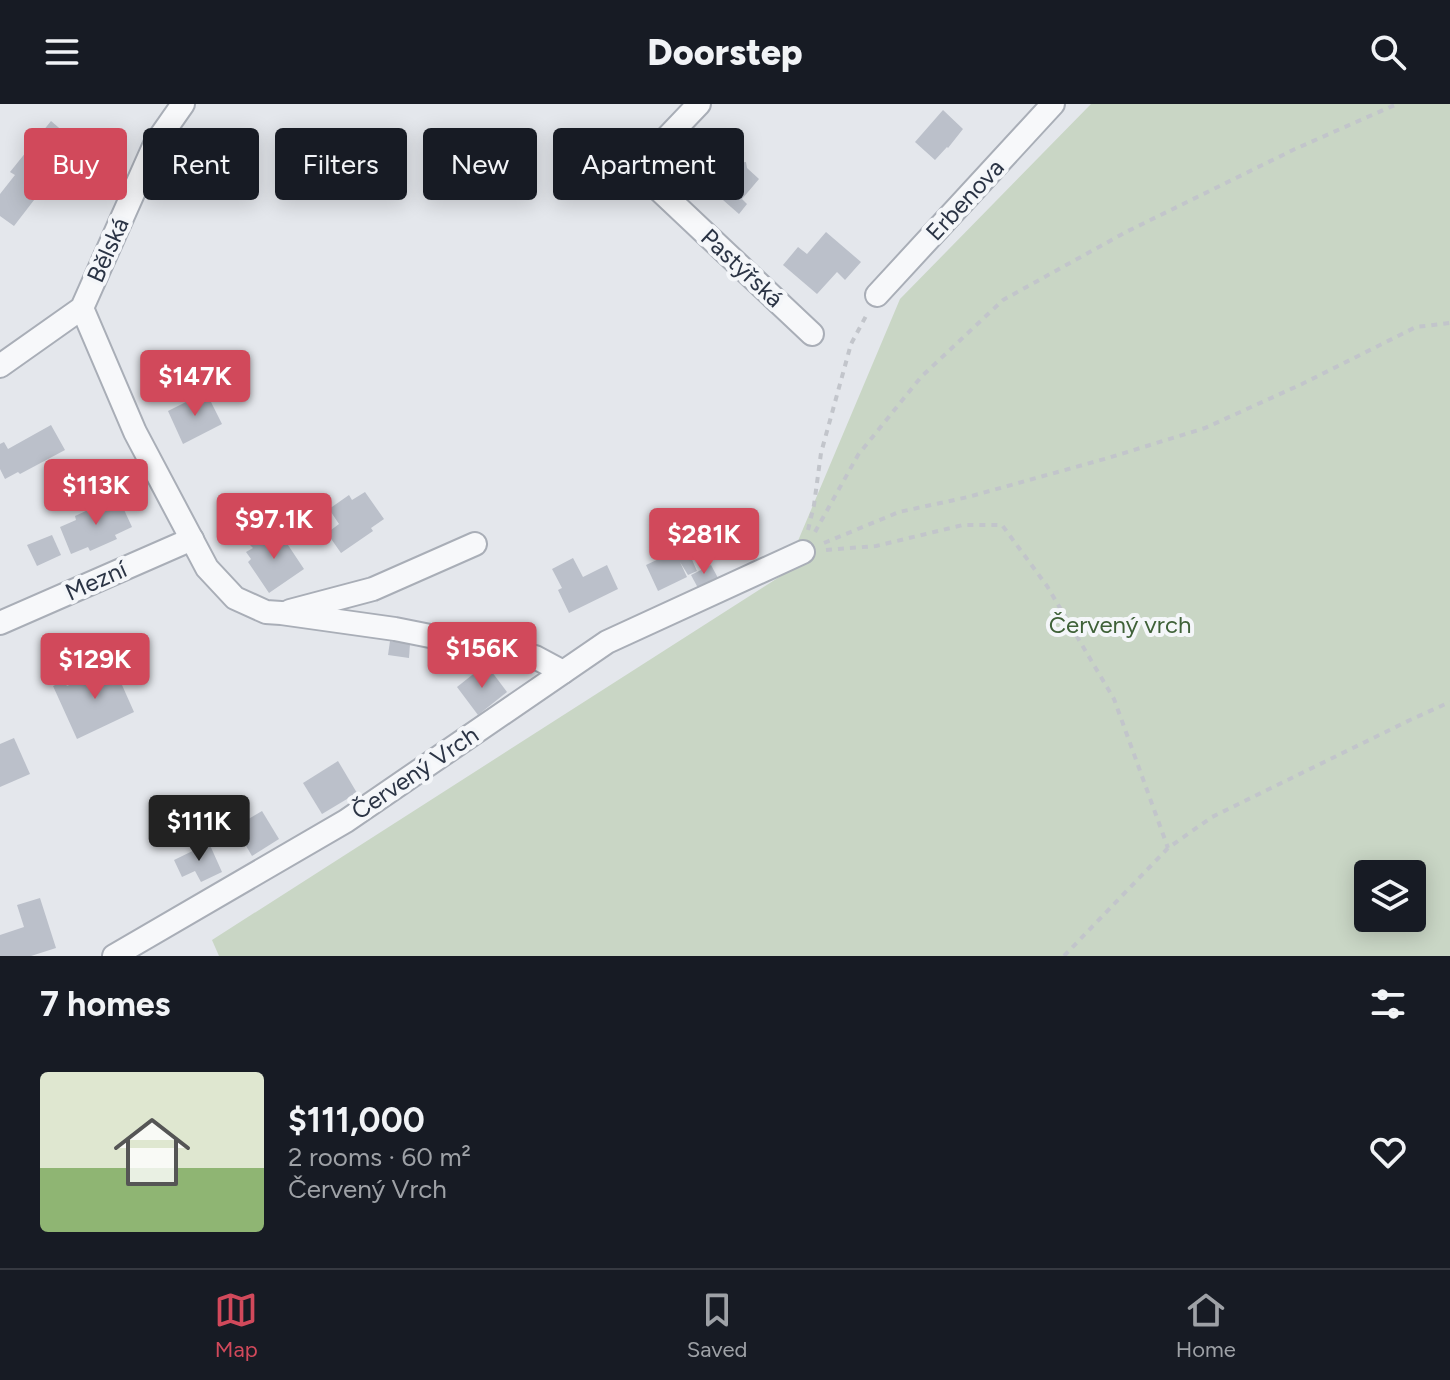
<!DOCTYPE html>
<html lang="en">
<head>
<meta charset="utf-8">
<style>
  body { margin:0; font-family:Figtree,sans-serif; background:#20242c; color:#f1f3f6; height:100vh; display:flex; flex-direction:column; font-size:30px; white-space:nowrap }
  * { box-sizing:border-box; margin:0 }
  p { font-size:26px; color:#9ea1a6 }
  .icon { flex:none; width:44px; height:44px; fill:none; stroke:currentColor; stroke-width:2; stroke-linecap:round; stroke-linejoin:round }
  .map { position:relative; height:852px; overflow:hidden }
  .panel { display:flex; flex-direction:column; background:#171b24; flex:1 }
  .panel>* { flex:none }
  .guide { position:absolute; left:24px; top:24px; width:800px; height:72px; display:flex; gap:16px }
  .controls { position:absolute; left:1354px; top:756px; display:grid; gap:16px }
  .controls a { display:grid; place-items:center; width:72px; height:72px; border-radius:8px; background:#171b24; box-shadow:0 4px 20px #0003; font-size:40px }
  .price { position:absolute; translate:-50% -68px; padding:0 18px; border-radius:8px; background:#d1495b; color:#fff; font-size:26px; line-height:52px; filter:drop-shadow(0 2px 4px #0008) }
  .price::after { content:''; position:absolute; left:50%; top:48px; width:24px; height:18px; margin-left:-12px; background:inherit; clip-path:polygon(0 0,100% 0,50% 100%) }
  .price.on { background:#222; color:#fff }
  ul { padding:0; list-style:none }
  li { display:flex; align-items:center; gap:24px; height:200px; padding:0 40px }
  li+li { border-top:2px solid #363941 }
  li span { display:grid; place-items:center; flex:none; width:224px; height:160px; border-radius:8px; color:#555 }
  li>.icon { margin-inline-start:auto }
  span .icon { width:96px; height:96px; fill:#fffc; stroke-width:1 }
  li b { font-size:34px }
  h2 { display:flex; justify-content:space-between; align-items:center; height:96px; padding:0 40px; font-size:34px }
  .pill { padding:0 28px; border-radius:8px; background:#171b24; box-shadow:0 4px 20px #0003; font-size:28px; line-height:72px }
  .pill.on { background:#d1495b; color:#fff }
  header { display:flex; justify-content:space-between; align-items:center; height:104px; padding:0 40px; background:#171b24; font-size:36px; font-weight:800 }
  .menu { display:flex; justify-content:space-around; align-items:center; height:112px; border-top:2px solid #363941; background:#171b24; font-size:22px; color:#9ea1a6 }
  .menu a { display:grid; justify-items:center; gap:4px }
  .menu .on { color:#d1495b }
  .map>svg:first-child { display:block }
</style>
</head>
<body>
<header><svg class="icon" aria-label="menu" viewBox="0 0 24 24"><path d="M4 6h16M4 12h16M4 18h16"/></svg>Doorstep<svg class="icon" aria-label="search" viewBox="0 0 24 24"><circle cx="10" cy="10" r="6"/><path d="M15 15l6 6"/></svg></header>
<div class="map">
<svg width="1450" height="852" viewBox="0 0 1450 852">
  <rect width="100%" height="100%" fill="#e4e7ec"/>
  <path fill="#c9d6c5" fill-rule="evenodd" d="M1091 0H1450V852H219L212 836 784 470 900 195ZM1368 770H1412V814H1368Z"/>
  <g fill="#bbc0ca">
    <polygon points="943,6 963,25 948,44 947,43 935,56 915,38"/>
    <polygon points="51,17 72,35 34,82 41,87 14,122 0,112 0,90 15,71 10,68"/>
    <polygon points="746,58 747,64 759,75 742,95 747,100 739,110 707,82 720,68 719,61"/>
    <polygon points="826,128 861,158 845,176 837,168 817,190 783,161 798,143 807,150"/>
    <polygon points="206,288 222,320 183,340 168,307"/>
    <polygon points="51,321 65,346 20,370 18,368 5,375 0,365 0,340 4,338 8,345"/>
    <polygon points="365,388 384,415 371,424 373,427 341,449 327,429 339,420 329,405 349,391 352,396"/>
    <polygon points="120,397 132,423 115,431 117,435 90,447 88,443 71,450 60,423 76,416 75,412 101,400 103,404"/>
    <polygon points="278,426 304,465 269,489 248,458 251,455 246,448 253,444 250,441 262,433 264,436"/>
    <polygon points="52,431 61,451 37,462 27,441"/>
    <polygon points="686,442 697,467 688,471 680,458 687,473 658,487 646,461"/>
    <polygon points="573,454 583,473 607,461 618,485 569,509 558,486 562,484 552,465"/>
    <polygon points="711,461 718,474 698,484 691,471"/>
    <polygon points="390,537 410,540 409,554 388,551"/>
    <polygon points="117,560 125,580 122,581 134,608 77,635 53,582 64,577 67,582"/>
    <polygon points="486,560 507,588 478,611 457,583"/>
    <polygon points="14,634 30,670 0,683 0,640"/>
    <polygon points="338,657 357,689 322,710 303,679"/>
    <polygon points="262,707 279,735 252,752 235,723"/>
    <polygon points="209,739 222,768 201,778 195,767 182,773 174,756"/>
    <polygon points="40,794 56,844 31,852 0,852 0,831 24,823 17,801"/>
  </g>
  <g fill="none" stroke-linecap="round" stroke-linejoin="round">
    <g stroke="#a9aeb7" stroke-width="26">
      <g id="street">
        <polyline points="699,0 637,65 812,230"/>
        <polyline points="877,191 1053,0"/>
        <polyline points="82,204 135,328 207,464 235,494 266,508 281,509 395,525 535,553 563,568"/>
        <polyline points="0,262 82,204 155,40 183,0"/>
        <polyline points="290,507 373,485 475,440"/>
        <polyline points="0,519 192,435"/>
        <polyline points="114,852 346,717 607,538 803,448"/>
      </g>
    </g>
    <g stroke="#c2c5cb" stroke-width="4" stroke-dasharray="6 6" stroke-linecap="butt">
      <polyline points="808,426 814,401 821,349 851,240 866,212"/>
      <polyline points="815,428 858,351 921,273 1003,196 1126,128 1295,45 1397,0"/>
      <polyline points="824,439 899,408 968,393 1108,354 1205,324 1302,280 1416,223 1450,219"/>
      <polyline points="826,446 876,442 963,421 1002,421 1047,482 1114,595 1168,744"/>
      <polyline points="1064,852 1168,744 1212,713 1410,616 1450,598"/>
    </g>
    <use href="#street" stroke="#f7f8fa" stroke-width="22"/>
  </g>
  <g text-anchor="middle" stroke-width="8" stroke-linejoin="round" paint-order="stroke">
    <g font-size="24" fill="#2b3445" stroke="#f4f6f9">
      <text transform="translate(965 96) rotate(-47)" y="8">Erbenova</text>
      <text transform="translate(108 146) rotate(-66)" y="8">Bělská</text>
      <text transform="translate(742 164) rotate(43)" y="8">Pastýřská</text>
      <text transform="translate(96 477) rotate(-24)" y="8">Mezní</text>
      <text transform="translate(415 669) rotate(-34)" y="8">Červený Vrch</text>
    </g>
    <g font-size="24" fill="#3f6138" stroke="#f4f6f9">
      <text x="1120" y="529">Červený vrch</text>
    </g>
  </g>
</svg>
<div class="controls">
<a><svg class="icon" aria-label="layers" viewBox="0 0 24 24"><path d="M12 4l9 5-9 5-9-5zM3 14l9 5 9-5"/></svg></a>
</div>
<b class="price" style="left:195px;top:314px">$147K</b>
<b class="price" style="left:96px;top:423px">$113K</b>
<b class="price" style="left:274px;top:457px">$97.1K</b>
<b class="price" style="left:704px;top:472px">$281K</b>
<b class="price" style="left:482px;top:586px">$156K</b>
<b class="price" style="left:95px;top:597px">$129K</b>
<b class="price on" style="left:199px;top:759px">$111K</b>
<div class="guide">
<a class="pill on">Buy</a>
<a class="pill">Rent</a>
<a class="pill">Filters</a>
<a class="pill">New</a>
<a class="pill">Apartment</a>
</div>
</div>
<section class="panel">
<h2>7 homes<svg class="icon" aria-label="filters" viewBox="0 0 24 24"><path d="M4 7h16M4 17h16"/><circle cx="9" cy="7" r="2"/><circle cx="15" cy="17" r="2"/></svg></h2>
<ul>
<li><span style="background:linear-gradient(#dfe7d0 60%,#8fb573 0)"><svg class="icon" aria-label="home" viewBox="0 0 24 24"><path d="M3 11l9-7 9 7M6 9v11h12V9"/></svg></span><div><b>$111,000</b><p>2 rooms · 60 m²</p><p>Červený Vrch</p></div><svg class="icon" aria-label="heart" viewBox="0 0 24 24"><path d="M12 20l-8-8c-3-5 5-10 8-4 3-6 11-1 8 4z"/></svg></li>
</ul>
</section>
<nav class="menu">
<a class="on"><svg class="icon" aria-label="map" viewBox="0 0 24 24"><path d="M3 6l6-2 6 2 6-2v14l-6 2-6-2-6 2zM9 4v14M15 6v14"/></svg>Map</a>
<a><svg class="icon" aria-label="saved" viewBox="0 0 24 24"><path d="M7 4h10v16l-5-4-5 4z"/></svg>Saved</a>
<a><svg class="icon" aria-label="home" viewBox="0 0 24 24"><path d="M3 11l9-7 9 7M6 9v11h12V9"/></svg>Home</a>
</nav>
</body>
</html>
